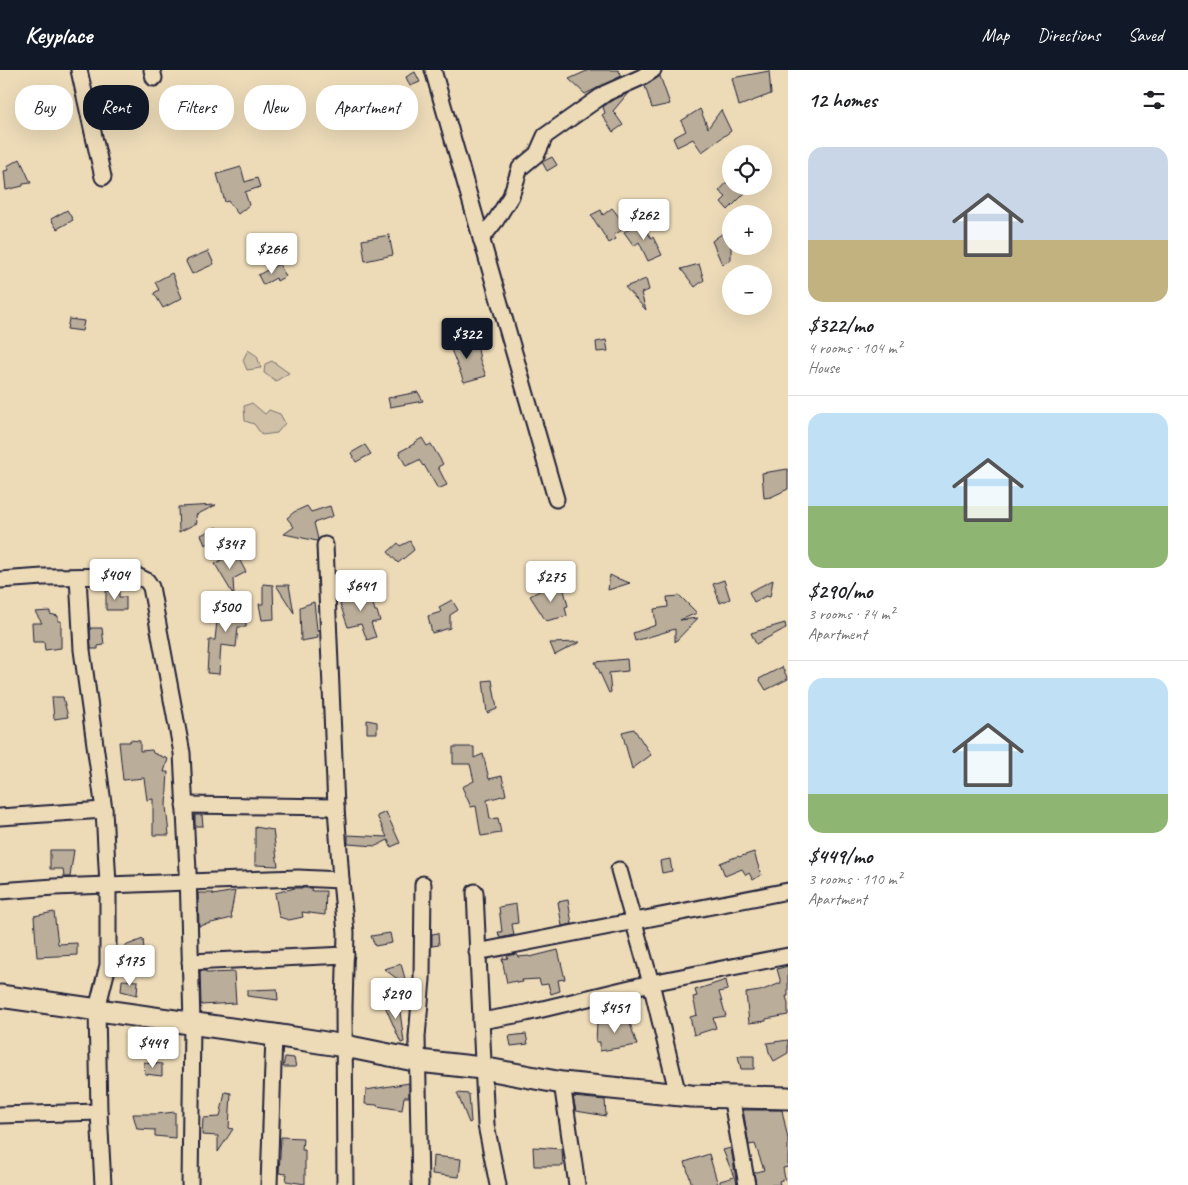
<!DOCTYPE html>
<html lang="en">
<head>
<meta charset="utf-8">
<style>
  body { margin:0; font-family:Caveat,sans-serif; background:#f6f6f6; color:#202124; height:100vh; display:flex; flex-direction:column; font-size:19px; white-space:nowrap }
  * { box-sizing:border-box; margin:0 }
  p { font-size:16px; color:#757577 }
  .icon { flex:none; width:28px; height:28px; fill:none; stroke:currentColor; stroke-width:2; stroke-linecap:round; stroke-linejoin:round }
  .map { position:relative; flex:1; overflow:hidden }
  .details { display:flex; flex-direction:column; background:#fff; width:400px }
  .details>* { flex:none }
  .guide { position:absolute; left:15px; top:15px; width:475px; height:45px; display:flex; gap:10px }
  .tools { position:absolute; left:722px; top:75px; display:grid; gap:10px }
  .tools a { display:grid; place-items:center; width:50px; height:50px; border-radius:50%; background:#fff; box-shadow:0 5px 20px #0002; font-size:25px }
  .price { position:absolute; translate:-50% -42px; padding:0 11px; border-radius:5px; background:#fff; color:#222; font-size:16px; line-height:32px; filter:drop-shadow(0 1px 2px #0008) }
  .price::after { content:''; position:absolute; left:50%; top:30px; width:15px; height:11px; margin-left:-8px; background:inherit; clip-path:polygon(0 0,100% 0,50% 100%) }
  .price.on { background:#111827; color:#fff }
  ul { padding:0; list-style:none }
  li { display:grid; align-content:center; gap:10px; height:265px; padding:0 20px }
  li+li { border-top:1px solid #e0e0e0 }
  li span { display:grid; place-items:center; height:155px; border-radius:15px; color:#555 }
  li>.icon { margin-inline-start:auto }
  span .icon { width:90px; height:90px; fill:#fffc; stroke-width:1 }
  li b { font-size:21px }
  h2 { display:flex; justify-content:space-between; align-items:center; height:60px; padding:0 20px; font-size:21px }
  .tag { padding:0 18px; border-radius:20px; background:#fff; box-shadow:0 5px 20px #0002; font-size:18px; line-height:45px }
  .tag.on { background:#111827; color:#fff }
  header { display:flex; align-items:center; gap:30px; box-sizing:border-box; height:70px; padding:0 25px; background:#111827; color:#fff }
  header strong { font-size:24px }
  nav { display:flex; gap:28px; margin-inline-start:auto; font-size:18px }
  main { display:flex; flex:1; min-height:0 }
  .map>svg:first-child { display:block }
</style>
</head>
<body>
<header>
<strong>Keyplace</strong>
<nav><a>Map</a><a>Directions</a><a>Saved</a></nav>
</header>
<main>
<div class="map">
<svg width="788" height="1115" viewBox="0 0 788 1115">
  <rect width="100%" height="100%" fill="#eddbb8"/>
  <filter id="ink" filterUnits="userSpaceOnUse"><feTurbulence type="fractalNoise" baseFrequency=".02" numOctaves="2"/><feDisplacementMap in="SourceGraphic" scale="10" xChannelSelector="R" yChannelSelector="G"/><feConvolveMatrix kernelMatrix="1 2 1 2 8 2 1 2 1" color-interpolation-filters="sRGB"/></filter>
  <g filter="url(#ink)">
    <g fill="#d0c0a6" stroke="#797170">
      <polygon points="248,280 257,286 261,298 247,300 243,290"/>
      <polygon points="272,291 289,303 276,311 264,303 265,294"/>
      <polygon points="252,333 265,344 269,340 280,344 285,353 277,363 262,365 254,354 245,351 244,336"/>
    </g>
    <g fill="#baad99" stroke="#22223b">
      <polygon points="589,0 618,0 622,6 585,24 569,9"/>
      <polygon points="769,1 771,24 739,36 732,8"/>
      <polygon points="415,2 420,12 410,16 406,7"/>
      <polygon points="660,6 670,34 652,38 645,16"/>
      <polygon points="344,22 346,30 352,29 359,53 340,59 329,26"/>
      <polygon points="628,23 613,41 623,55 613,62 602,45 605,43 603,37 611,31"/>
      <polygon points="700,39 708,58 721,40 731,61 702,82 693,69 677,77 673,68 686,61 681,51"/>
      <polygon points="552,87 557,95 547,101 542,92"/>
      <polygon points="20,89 31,113 23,114 23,116 6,120 4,101 9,100 7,96"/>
      <polygon points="241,97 245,112 257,108 260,117 245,122 249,135 238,144 228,131 225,132 217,104"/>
      <polygon points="731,108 731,116 752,116 728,140 721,132 726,127 719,121"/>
      <polygon points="612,138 627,157 614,165 616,169 609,173 591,145 601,140 603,145"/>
      <polygon points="67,140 73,150 57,159 51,149"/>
      <polygon points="641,152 651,168 653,167 662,185 648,191 639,172 634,176 624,162"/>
      <polygon points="731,157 731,190 722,194 712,171"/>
      <polygon points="389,165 393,185 365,191 362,170"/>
      <polygon points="208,181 214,194 192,204 186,192 187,190"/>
      <polygon points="279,194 286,206 277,211 276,208 263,215 258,205"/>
      <polygon points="699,194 704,210 695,217 681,199"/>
      <polygon points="172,203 182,228 163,238 154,223 159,220 155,212"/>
      <polygon points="646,209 649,220 641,223 646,240 625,217"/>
      <polygon points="69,249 84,251 82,261 67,259"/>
      <polygon points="462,267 464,275 477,273 480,290 486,306 464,312 448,272"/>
      <polygon points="606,270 608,281 597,282 596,272"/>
      <polygon points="418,322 423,331 390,337 388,328"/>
      <polygon points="422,368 427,376 431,374 443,394 438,397 447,415 438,419 424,395 423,396 419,390 406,396 399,382 414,374 414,373"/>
      <polygon points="365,375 371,384 356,392 351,383"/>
      <polygon points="788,399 788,419 771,427 764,428 762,403"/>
      <polygon points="216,435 196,445 197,453 179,462 178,437"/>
      <polygon points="307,436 311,442 330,436 333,446 314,453 318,469 317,471 284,464 294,457 287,448 294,442"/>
      <polygon points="217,457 222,467 205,475 201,465"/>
      <polygon points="410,471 414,480 398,493 388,482 398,473 400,476"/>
      <polygon points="232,483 236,491 239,489 246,502 233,509 234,526 215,494"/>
      <polygon points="610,505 616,508 630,513 608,520"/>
      <polygon points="724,510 730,529 720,533 713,514"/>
      <polygon points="773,510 770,527 766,526 754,532 749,522"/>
      <polygon points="263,514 273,515 274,549 262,550 259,534 263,534"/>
      <polygon points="276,515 289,515 294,543"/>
      <polygon points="563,516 568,536 565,537 567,546 546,551 530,526 543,519"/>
      <polygon points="369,519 375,541 377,541 380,551 371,553 376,567 367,570 361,554 348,557 340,534 352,527 351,523"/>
      <polygon points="106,521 119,521 119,527 126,527 126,540 106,540"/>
      <polygon points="680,526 697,543 680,550 698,548 675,572 675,559 635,571 633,563 656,555 654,539 668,537 667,527"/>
      <polygon points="452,530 458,540 450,545 450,558 432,563 428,546 441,542 439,537"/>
      <polygon points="314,532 318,568 301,571 300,537"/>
      <polygon points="228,534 247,534 246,557 238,557 236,577 221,575 219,604 207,603 209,570 215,570 218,541 228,539"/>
      <polygon points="50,541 50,544 58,546 58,551 61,551 61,578 45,580 44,572 33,572 32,553 42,553 35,542"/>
      <polygon points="785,553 786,558 756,574 751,563"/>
      <polygon points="90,558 102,558 104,575 98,576 98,579 91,579"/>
      <polygon points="580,572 555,585 550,573"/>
      <polygon points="627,589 628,601 609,603 611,622 609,623 595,592"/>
      <polygon points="782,597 788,609 766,620 759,609"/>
      <polygon points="492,610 497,639 487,643 483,611"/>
      <polygon points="52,627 63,627 68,647 54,649"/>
      <polygon points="367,650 377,652 377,663 367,663"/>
      <polygon points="634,659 651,685 632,699 622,662"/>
      <polygon points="130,670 140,671 140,681 152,680 153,683 168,689 164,702 168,702 166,736 169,765 153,765 153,729 147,730 144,708 123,710 119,672 130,672"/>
      <polygon points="453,677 474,677 474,688 483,684 489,709 502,706 506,725 487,730 490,749 498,748 501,763 481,766 476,736 471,737 462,717 474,711 470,694 453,694"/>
      <polygon points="386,742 400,773 391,777 388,770 376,776 348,774 348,765 387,767 377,746"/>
      <polygon points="195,745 202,745 203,756 195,756"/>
      <polygon points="255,757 273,760 278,796 255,795"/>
      <polygon points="50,780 74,780 70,807 64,807 63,799 50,799"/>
      <polygon points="754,782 761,805 753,810 749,803 746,805 742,799 725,806 720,793 738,786 739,787"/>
      <polygon points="670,789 672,801 662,803 660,791"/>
      <polygon points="295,818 311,818 312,821 326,821 325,845 302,842 303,847 289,850 279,847 275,823"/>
      <polygon points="235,821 231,843 232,848 199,856 198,823 213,823 213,825"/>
      <polygon points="568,830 572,854 562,856 558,832"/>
      <polygon points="516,834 518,853 512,854 514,865 500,868 498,862 502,862 499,837"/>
      <polygon points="54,842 58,874 77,873 77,885 37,887 34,846"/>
      <polygon points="390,863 392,873 375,876 371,866"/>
      <polygon points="438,863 439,875 432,876 432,864"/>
      <polygon points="143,869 146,901 136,902 134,884 128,886 125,876"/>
      <polygon points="558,880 565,909 558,910 560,921 551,924 548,914 541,915 539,909 522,910 523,912 517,913 516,911 507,913 502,889 508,888 507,886 517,884 518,887 529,886 530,887"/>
      <polygon points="401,894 407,916 384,899"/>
      <polygon points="788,896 788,926 786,926 788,934 788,945 766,949 766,951 749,953 746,923 760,921 781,913 777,899"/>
      <polygon points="200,901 206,901 206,903 234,902 236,933 201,935"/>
      <polygon points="122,910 138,911 137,925 121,921"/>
      <polygon points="726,910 728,920 719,922 726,946 713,948 716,958 694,965 690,947 697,945 693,927 697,926 695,920"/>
      <polygon points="277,919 278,930 247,926 247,920"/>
      <polygon points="399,934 404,972 401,973 385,936"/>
      <polygon points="627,944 637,975 600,981 600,972 596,972 597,953"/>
      <polygon points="526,964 528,974 511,976 509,966"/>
      <polygon points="128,968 139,969 139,983 128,982"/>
      <polygon points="788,970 788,983 774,991 769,982 767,973"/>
      <polygon points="738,986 754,986 754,999 741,999"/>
      <polygon points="285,987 294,988 296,997 283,997"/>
      <polygon points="144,992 162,994 162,1006 145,1004"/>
      <polygon points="409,1013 409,1027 404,1027 402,1040 377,1036 377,1035 365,1034 366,1020"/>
      <polygon points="225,1022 231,1023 229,1058 233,1059 218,1082 218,1066 202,1065 203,1048 220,1047"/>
      <polygon points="457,1023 469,1024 471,1052 469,1053"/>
      <polygon points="573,1027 605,1030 606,1046 576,1041"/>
      <polygon points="743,1040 782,1040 788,1069 788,1097 783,1098 785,1109 779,1111 780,1115 756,1115 754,1103 764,1100 755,1074 749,1075"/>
      <polygon points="175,1042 175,1068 155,1066 155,1060 137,1059 133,1044 157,1044"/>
      <polygon points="281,1067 303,1068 302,1080 305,1080 305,1114 286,1111 287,1104 279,1103"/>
      <polygon points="533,1077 562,1079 563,1096 534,1096"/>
      <polygon points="731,1078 737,1115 720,1115 720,1111 734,1107 723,1080"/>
      <polygon points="709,1084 718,1115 692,1115 685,1092"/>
      <polygon points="433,1086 461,1089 459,1107 432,1104"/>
    </g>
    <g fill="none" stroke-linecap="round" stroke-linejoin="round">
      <g stroke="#22223b" stroke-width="19">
        <g id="street">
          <polyline points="79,0 103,107"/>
          <polyline points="152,0 154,8"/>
          <polyline points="433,0 556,429"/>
          <polyline points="481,169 496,150 511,126 520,98 537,84 545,66 606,23 642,7 653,0"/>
          <polyline points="325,475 336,737 341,810"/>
          <polyline points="78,507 82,580 104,740 108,815 108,895 97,939 99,1042 103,1115"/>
          <polyline points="0,510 43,507 137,506 147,511 151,517 182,683 188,801 192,954 190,1115"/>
          <polyline points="184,735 336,737"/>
          <polyline points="0,747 104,740"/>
          <polyline points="619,800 651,913 678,1025"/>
          <polyline points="0,821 54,817 298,808 341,810 346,863 344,936 345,1115"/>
          <polyline points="475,822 486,1055 498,1115"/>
          <polyline points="477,882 788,821"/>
          <polyline points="190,892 346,885"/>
          <polyline points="481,951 526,943 651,913 788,886"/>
          <polyline points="562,1013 577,1115"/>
          <polyline points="731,1026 747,1115"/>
          <polyline points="0,1045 99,1042"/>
          <polyline points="269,1115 274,965"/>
          <polyline points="420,1115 417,967 422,909 423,814"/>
        </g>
      </g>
      <g stroke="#22223b" stroke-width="25">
        <polyline id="secondary" points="0,926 274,965 345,976 419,991 482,998 562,1013 691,1026 788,1028"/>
      </g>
      <use href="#street" stroke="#eddbb8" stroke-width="15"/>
      <use href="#secondary" stroke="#eddbb8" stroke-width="21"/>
    </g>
  </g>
</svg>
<div class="tools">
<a><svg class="icon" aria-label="locate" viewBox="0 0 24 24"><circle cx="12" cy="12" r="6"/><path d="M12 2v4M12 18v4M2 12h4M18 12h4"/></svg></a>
<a>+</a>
<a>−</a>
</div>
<b class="price" style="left:644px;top:171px">$262</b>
<b class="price" style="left:272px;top:205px">$266</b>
<b class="price on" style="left:467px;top:290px">$322</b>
<b class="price" style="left:230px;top:500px">$347</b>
<b class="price" style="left:115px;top:531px">$404</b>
<b class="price" style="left:551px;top:533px">$275</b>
<b class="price" style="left:361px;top:542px">$641</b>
<b class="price" style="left:226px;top:563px">$500</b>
<b class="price" style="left:130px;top:917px">$175</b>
<b class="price" style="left:396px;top:950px">$290</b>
<b class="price" style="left:615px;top:964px">$451</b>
<b class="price" style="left:153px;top:999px">$449</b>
<div class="guide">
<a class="tag">Buy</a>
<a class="tag on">Rent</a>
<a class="tag">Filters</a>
<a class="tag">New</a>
<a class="tag">Apartment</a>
</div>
</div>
<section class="details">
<h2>12 homes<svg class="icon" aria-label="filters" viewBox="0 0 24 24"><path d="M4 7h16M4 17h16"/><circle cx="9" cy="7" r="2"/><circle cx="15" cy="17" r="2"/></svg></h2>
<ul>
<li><span style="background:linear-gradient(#c9d6e8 60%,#c2b280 0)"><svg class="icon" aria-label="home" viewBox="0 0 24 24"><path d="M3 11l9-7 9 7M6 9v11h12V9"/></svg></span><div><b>$322/mo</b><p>4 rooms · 104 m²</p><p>House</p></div></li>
<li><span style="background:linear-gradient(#bfe0f5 60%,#8fb573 0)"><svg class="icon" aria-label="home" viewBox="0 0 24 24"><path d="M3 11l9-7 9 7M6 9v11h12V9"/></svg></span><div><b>$290/mo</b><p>3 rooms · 74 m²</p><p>Apartment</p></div></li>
<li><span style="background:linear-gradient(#bfe0f5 75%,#8fb573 0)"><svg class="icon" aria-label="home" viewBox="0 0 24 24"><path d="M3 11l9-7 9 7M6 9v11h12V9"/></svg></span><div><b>$449/mo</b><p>3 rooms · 110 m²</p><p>Apartment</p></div></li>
</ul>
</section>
</main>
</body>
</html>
